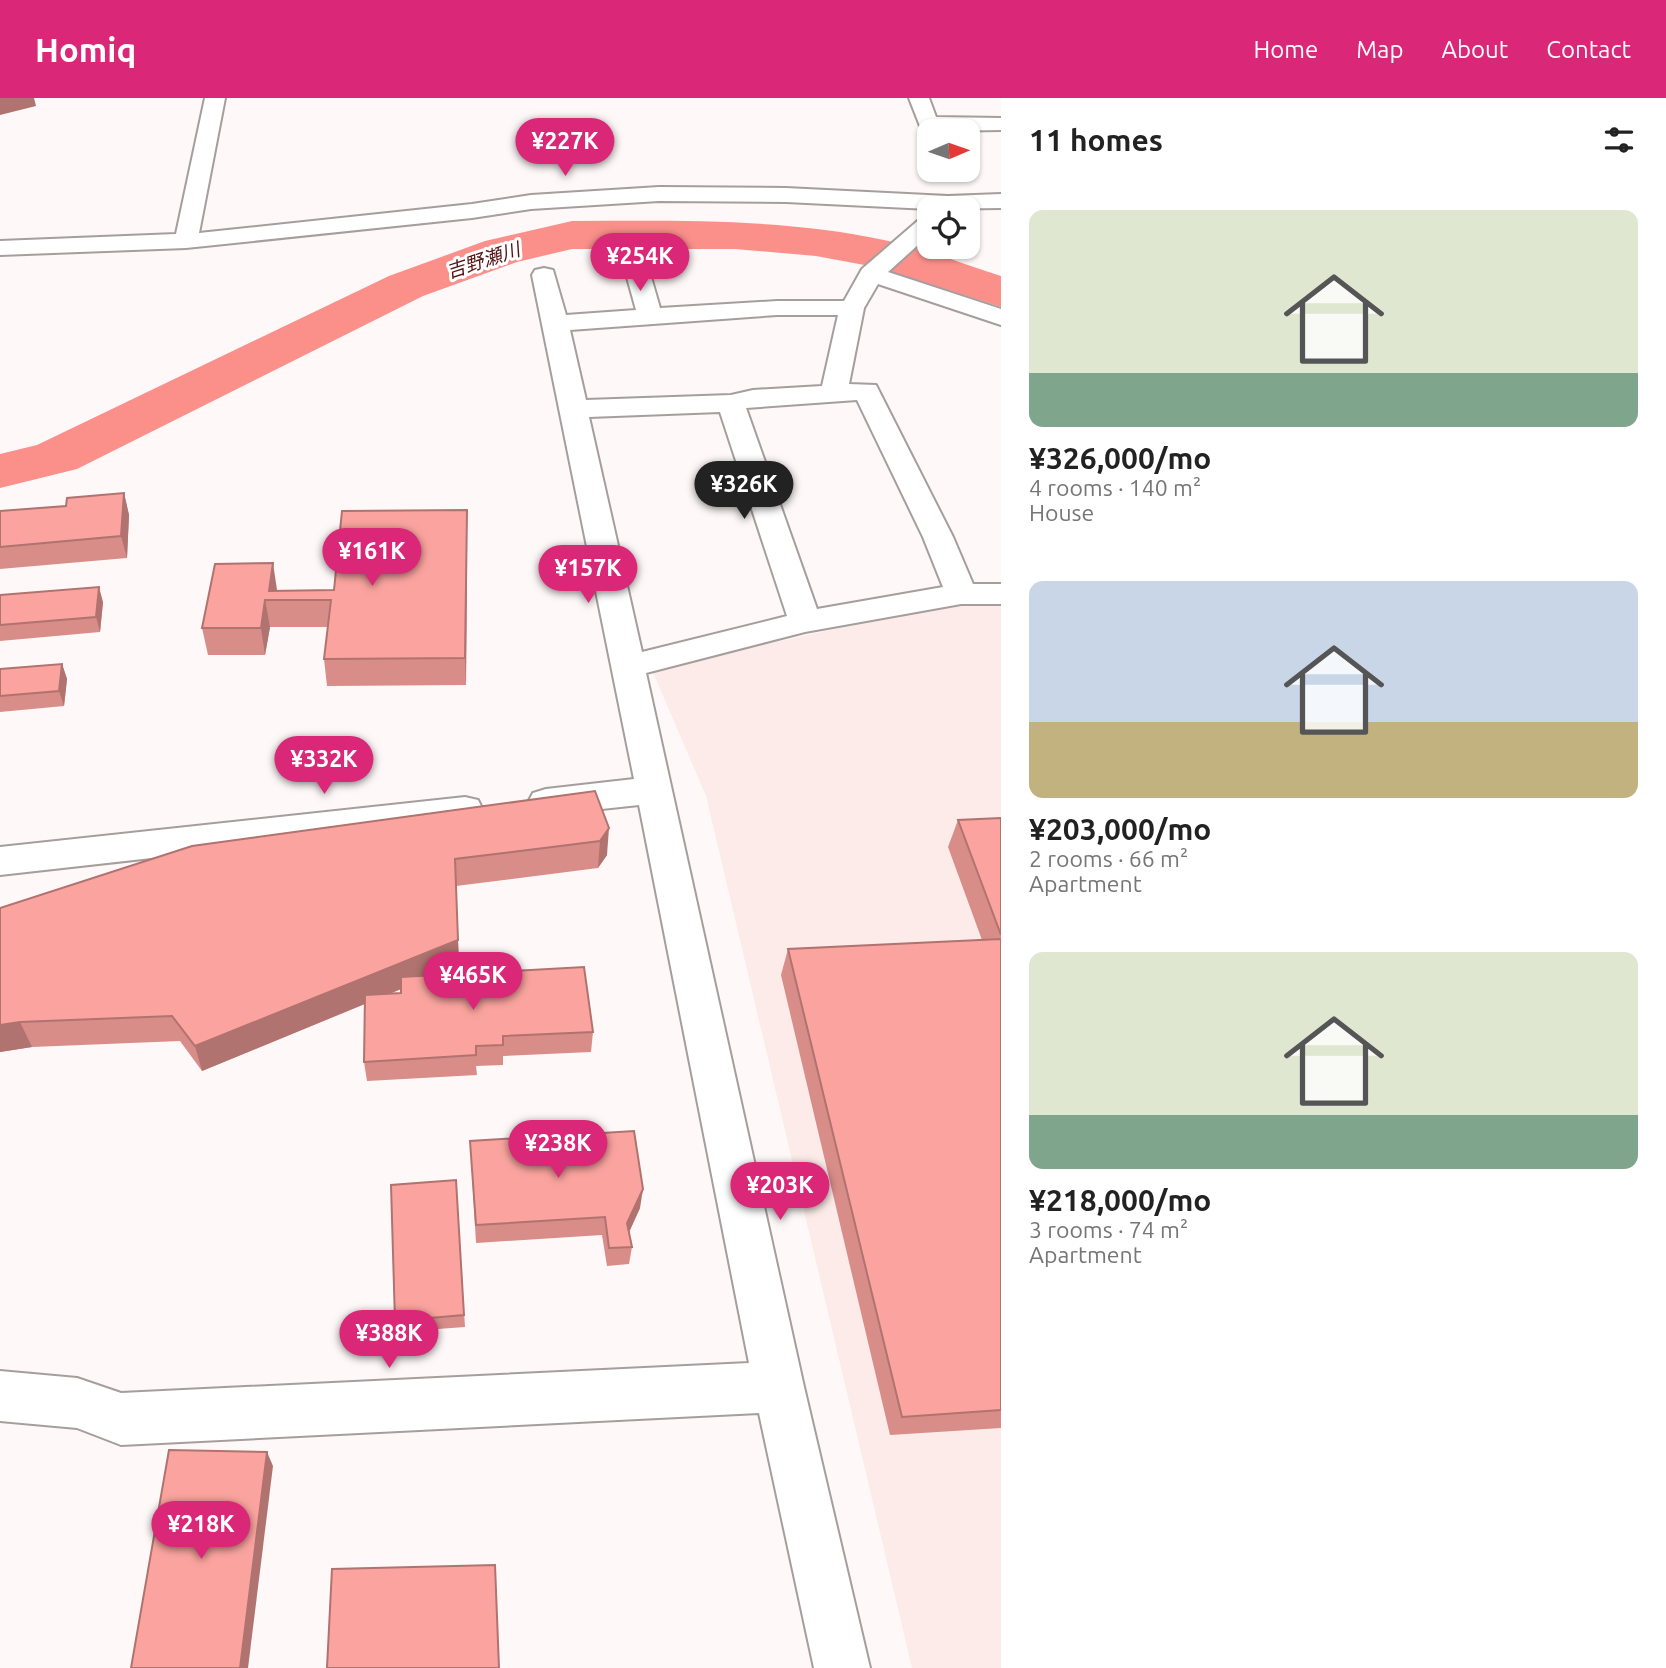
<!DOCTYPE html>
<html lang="en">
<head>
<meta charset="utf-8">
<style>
  body { margin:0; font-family:Ubuntu,"Noto Sans JP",sans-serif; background:#f6f6f6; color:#222; height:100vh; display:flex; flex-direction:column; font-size:26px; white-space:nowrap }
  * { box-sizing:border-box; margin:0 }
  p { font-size:23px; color:#767676 }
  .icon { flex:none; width:38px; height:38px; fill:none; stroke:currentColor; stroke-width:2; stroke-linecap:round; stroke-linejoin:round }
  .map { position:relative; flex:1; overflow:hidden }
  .details { display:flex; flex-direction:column; background:#fff; width:665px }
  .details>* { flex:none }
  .needle { width:46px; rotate:88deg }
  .controls { position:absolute; left:917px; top:21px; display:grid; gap:14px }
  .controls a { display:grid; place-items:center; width:63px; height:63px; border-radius:14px; background:#fff; box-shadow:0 2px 5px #0004; font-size:35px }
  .price { position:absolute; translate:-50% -60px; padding:0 16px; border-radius:24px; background:#db2777; color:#fff; font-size:23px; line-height:46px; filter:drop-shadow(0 2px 4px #0008) }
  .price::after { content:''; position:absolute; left:50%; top:42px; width:21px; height:16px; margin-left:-10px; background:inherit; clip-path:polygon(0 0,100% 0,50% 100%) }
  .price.selected { background:#222; color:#fff }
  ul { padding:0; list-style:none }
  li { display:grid; align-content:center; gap:14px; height:371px; padding:0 28px }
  li span { display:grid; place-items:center; height:217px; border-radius:14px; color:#555 }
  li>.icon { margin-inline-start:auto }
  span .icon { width:126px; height:126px; fill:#fffc; stroke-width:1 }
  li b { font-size:30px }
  h2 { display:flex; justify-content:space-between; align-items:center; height:84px; padding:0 28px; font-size:30px }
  header { display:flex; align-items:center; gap:42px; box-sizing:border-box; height:98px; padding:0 35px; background:#db2777; color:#fff }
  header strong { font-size:33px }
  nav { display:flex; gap:38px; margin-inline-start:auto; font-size:24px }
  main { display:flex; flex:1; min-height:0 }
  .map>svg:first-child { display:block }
</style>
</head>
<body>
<header>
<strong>Homiq</strong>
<nav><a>Home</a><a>Map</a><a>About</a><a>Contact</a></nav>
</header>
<main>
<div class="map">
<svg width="1001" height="1570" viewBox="0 0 1001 1570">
  <rect width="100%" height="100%" fill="#fff8f8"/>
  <polygon fill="#fcebe9" points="1001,504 1001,1570 912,1570 706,698 652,572 936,508"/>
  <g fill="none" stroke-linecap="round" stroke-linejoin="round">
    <path fill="#fb908b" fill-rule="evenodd" d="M572 123C677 123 781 120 884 142 924 150 963 166 1001 178V209L875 169 816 158 735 151H572L517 164 423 198 77 371 0 390V356L37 347 389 178 485 143Z"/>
    <g stroke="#a59e9d" stroke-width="4">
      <g id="street">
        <polygon points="205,0 225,0 199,135 472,106 531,97 659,89 786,90 948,98 1001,96 1001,110 929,111 786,104 659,103 531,111 472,120 186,150 0,157 0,143 176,136"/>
        <polygon points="909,0 929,0 936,19 1001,20 1001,32 943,33 920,28"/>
        <path d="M929 118V137L888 174 1001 211V227L878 186 864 210 849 286 876 287 953 439 973 486H1001V506H961L805 534 646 575 804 1289 870 1570H814L759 1315 121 1347 77 1330 0 1323V1273L77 1280 121 1295 749 1265 639 707 546 717 533 713 528 704 533 695 546 691 634 681 532 177 535 172 544 170 553 172 566 217 636 212 625 172 628 167 637 165 646 167 649 172 660 210 777 203H844L862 171 921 120ZM777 217H838L822 288 753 292 731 297 586 302 570 232ZM857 302 923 439 943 489 817 511 746 310ZM720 314 787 518 642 554 589 319Z"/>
        <polygon points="465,699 478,702 483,712 478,722 465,725 0,777 0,749"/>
      </g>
    </g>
    <use href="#street" fill="#fff" fill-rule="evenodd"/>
  </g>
  <g fill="#d88d89" fill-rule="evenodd">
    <polygon points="124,395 129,417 127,460 0,471 0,413 66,408"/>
    <polygon points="467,412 466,587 327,588 324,561 328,529 270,529 265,557 208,557 202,530 277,493 334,492"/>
    <polygon points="0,497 103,504 100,534 0,543"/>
    <polygon points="62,566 67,581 64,608 0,614 0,571"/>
    <path d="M595 693 607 757 598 770 456 788 459 867 436 877 593 934 591 954 503 958V967L476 968 477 977 367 983 364 964 365 906 202 973 180 943 32 949 0 954V810ZM401 891V895L390 896Z"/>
    <polygon points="1001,720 1001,1330 890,1337 781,877 788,851 982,842 948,749 958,722"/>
    <polygon points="470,1043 640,1110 629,1134 632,1149 629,1166 607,1168 602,1137 476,1145"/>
    <polygon points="456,1082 465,1229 397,1234 395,1223"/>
  </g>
  <g fill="#b0736f">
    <polygon points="0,0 34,0 36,8 0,17"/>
    <polygon points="124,395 129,417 127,460 121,438"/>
    <polygon points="467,412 467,439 466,587 465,560"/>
    <polygon points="273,465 277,492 269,493"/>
    <polygon points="99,489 103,504 100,534 96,519"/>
    <polygon points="265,502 270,529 265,557 261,530"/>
    <polygon points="62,566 67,581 64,608 59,593"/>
    <polygon points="609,730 607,757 598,770 600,743"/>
    <polygon points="458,842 459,867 202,973 195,948"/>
    <polygon points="20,924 32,949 0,954 0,927"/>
    <polygon points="643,1091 640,1110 625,1143 627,1125"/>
    <polygon points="267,1354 273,1368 248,1570 240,1570"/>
  </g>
  <g fill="#fba49f" stroke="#b0736f" stroke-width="2">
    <polygon points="124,395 121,438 0,449 0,413 66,408 67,400"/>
    <polygon points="467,412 465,560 324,561 331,502 265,502 261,530 202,530 215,466 273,465 269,493 334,492 342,413"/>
    <polygon points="99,489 96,519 0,527 0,497"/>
    <polygon points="62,566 59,593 0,598 0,571"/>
    <polygon points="595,693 609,730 600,743 455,761 458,842 195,948 172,918 20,924 0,927 0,810 192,748"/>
    <polygon points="1001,720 1001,837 958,722"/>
    <polygon points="1001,841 1001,1312 902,1319 788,851"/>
    <polygon points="584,869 593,934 503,938 503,947 476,948 476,957 364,964 365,897 401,895 401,879"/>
    <polygon points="634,1033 643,1091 627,1125 632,1149 609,1150 605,1119 476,1127 470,1043"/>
    <polygon points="456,1082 464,1217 395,1223 391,1087"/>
    <polygon points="169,1352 267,1354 240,1570 131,1570"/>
    <polygon points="495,1467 499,1570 327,1570 332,1471"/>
  </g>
  <g text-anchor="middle" stroke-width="6" stroke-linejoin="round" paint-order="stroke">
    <g font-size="19" font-style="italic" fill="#541214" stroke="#fff">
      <text transform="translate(483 162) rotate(-18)" y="7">吉野瀬川</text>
    </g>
  </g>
</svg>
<div class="controls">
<a><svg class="needle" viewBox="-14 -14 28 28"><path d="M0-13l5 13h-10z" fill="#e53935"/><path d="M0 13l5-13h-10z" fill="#767676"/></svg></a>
<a><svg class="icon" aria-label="locate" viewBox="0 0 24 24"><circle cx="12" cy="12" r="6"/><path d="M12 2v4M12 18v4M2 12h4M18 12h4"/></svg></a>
</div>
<b class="price" style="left:565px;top:80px">¥227K</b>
<b class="price" style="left:640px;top:195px">¥254K</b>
<b class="price selected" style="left:744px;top:423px">¥326K</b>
<b class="price" style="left:372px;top:490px">¥161K</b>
<b class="price" style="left:588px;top:507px">¥157K</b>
<b class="price" style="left:324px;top:698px">¥332K</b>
<b class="price" style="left:473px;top:914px">¥465K</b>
<b class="price" style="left:558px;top:1082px">¥238K</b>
<b class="price" style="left:780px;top:1124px">¥203K</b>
<b class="price" style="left:389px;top:1272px">¥388K</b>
<b class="price" style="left:201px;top:1463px">¥218K</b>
</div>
<section class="details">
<h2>11 homes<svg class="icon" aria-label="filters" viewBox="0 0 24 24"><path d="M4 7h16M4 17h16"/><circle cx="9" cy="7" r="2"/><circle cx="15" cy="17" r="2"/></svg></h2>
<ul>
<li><span style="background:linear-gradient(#dfe7d0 75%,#7fa58c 0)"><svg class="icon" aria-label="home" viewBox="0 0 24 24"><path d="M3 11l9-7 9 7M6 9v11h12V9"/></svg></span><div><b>¥326,000/mo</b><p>4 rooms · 140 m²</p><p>House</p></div></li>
<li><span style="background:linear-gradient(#c9d6e8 65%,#c2b280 0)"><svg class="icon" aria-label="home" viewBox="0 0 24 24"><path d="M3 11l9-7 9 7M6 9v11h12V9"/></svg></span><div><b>¥203,000/mo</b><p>2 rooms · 66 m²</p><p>Apartment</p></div></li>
<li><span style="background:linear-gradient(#dfe7d0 75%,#7fa58c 0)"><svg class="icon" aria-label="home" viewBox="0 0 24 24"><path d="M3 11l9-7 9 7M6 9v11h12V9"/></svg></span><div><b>¥218,000/mo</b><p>3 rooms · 74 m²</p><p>Apartment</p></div></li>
</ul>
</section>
</main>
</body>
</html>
